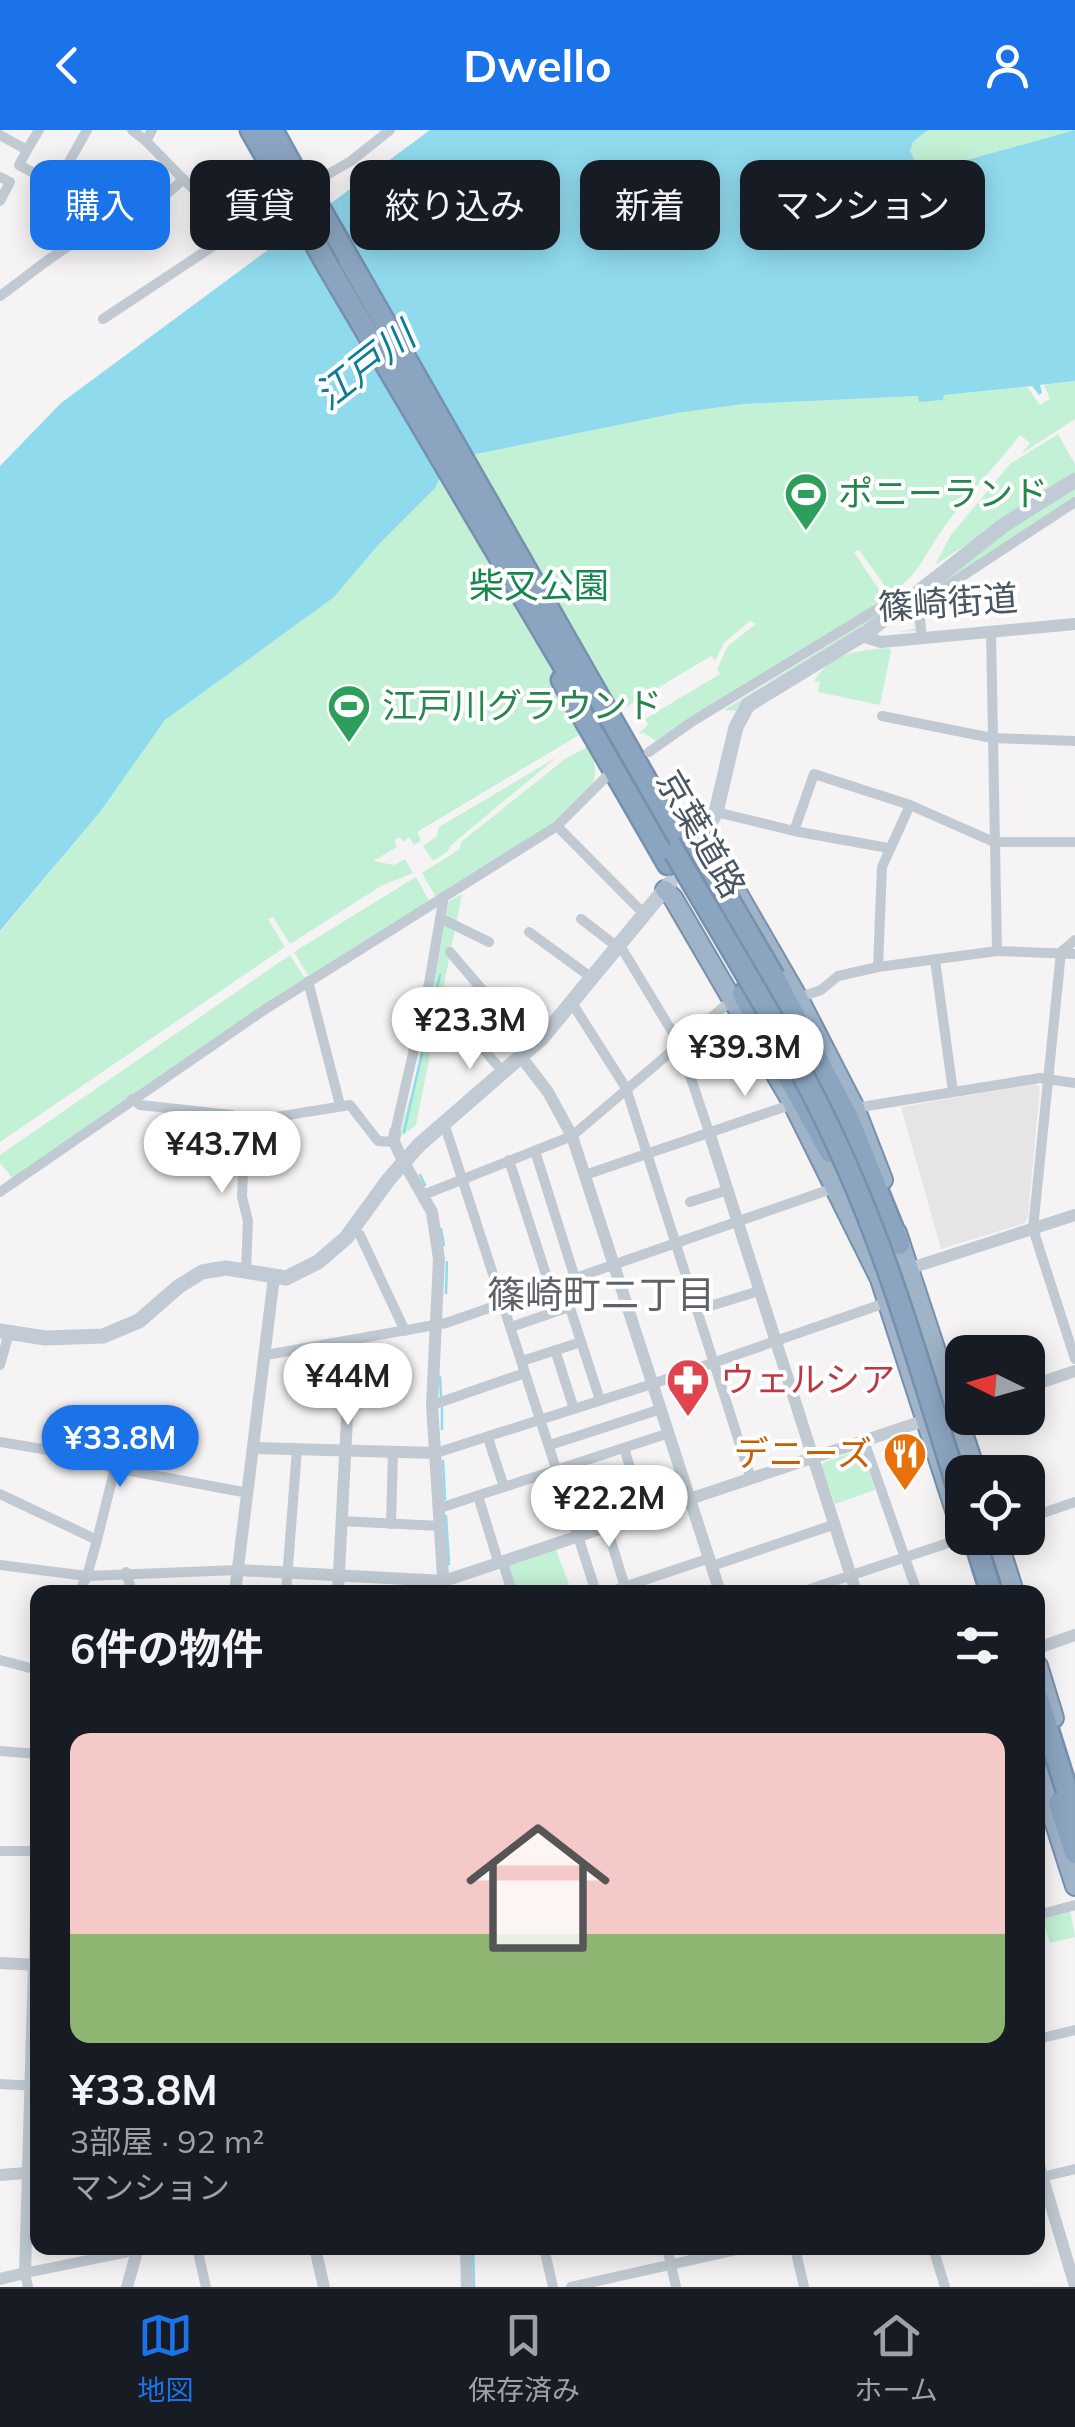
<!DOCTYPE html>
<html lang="ja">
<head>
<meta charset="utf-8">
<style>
  body { margin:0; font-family:Mulish,"Noto Sans JP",sans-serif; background:#20242c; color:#f1f3f6; height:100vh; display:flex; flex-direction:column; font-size:38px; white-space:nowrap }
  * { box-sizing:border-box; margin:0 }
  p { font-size:32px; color:#9ea1a6 }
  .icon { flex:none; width:55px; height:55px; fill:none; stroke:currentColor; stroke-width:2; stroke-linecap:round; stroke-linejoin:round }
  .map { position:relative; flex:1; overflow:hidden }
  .drawer { position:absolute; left:30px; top:1455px; width:1015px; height:670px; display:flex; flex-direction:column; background:#171b24; border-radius:20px; box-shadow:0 5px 25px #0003 }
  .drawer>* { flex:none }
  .banner { position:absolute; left:30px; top:30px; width:1015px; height:90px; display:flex; gap:20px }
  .needle { width:65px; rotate:275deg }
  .fabs { position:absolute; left:945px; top:1205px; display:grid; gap:20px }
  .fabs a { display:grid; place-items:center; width:100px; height:100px; border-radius:20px; background:#171b24; box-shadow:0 5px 25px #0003; font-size:50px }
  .price { position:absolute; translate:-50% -85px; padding:0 22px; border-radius:35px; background:#fff; color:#222; font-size:32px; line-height:65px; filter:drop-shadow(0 2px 5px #0008) }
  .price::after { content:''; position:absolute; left:50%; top:60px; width:30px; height:22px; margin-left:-15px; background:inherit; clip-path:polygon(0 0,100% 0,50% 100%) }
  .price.active { background:#1a73e8; color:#fff }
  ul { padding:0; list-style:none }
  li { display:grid; align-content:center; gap:20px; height:530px; padding:0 40px }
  li span { display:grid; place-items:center; height:310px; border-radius:20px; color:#555 }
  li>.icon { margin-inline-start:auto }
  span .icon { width:180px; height:180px; fill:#fffc; stroke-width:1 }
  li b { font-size:42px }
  h2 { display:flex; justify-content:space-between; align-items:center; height:120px; padding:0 40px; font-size:42px }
  .pill { padding:0 35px; border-radius:20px; background:#171b24; box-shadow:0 5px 25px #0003; font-size:35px; line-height:90px }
  .pill.active { background:#1a73e8; color:#fff }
  header { display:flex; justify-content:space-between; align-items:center; height:130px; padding:0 40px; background:#1a73e8; color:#fff; font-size:45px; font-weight:700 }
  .tab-bar { display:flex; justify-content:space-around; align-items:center; height:140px; border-top:2px solid #363941; background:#171b24; font-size:28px; color:#9ea1a6 }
  .tab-bar a { display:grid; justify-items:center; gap:5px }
  .tab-bar .active { color:#1a73e8 }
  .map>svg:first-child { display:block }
</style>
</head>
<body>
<header><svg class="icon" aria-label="back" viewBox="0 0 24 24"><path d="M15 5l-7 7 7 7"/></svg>Dwello<svg class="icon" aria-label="person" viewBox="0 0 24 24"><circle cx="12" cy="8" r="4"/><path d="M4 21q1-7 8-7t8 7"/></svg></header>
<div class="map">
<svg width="1075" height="2157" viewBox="0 0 1075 2157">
  <rect width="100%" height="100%" fill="#f5f3f3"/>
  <polygon fill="#e6e4e5" points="1035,954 1040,957 1028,1087 1025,1093 941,1119 901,977"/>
  <g fill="#c3f1d5">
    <polygon points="928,0 1075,0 931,40 918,36 910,21 913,12"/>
    <path d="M1075 251V289L1021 324 1030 313 1020 305C996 336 967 365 944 397 924 425 921 442 891 464L859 420 854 422 882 464 883 469 873 475 874 478 656 611 644 603 639 604 648 594 645 589 720 544 717 539 728 516 756 494 750 491 724 513 715 531 711 526 417 702 421 711 414 715 409 707 403 712 400 707 394 710 397 717 373 731 394 735 405 729 413 743 381 756 290 814 273 787 268 789 285 817 0 1012V802L100 682 165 590 333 468 447 330 677 283 744 274 919 266V271L943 270V265L1027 257 1040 275 1050 269 1044 255Z"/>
    <polygon points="1058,304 1075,334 1075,344 935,435 951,405 1010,334"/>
    <polygon points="1075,356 1075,369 916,478 918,501 896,502 915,499 912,481 892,490 1010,396"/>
    <polygon points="881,482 878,488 744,571 735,581 724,580"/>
    <path d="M889 518 891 521 880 575 818 562 820 552 814 551C831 523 858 520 889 518Z"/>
    <path d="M591 615 599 630 594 633C595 637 596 645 594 649 584 683 469 746 436 767L422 743 460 719 461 712 565 629Z"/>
    <polygon points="557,627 451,715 447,722 433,731 423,716 437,706 439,697"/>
    <polygon points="416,747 429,771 309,847 294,822"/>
    <polygon points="462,764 416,995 399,1008 421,926 448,772"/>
    <polygon points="290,825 305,849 13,1049 0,1033 0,1025"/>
    <polygon points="859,1320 863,1322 875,1360 835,1374 822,1336 824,1332"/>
    <polygon points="555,1417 572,1462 515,1462 505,1435"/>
    <polygon points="1070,1780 1075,1807 1050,1813 1042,1787"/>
  </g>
  <polygon fill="#90daee" points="430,0 928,0 913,12 910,21 918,36 931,40 1075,0 1075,251 1040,255 1042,263 1039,265 1032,256 944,265 943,270 919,272 918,266 744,274 677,283 447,330 435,358 379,414 333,468 165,590 100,682 0,801 0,336 61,273"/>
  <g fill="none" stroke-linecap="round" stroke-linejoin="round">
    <g stroke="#90daee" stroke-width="2.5">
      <polyline points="404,1002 440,845"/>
      <polyline points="420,1045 425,1055"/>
      <polyline points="441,1099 444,1115"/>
      <polyline points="446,1163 447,1132"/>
      <polyline points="440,1247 441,1266"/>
      <polyline points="442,1278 442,1299"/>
      <polyline points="443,1331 445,1369"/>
      <polyline points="446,1386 449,1434"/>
      <polyline points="473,2118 474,2157"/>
    </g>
    <g stroke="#7690ad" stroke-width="22">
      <g id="trunk">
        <polyline points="704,705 801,873 855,978 883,1050"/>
        <polyline points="665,760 673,768 793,974 880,1149 962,1402"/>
        <polyline points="897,1103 976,1342"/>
        <polyline points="997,1408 1014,1462"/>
        <polyline points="1038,1536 1054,1588"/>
        <polyline points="1038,1641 1075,1756"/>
      </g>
    </g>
    <g stroke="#7690ad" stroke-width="25">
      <g id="motorway">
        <polyline points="251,0 278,47"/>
        <polyline points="272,0 293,38"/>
        <polyline points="320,79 682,713"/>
        <polyline points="329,138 577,558"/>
        <polyline points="562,550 668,734"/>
        <polyline points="774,847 848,988 899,1114"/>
        <polyline points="743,864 830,1022"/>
        <polyline points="974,1408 991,1462"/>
        <polyline points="1038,1569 1075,1686"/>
        <polyline points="1059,1673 1075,1723"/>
      </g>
    </g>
    <g stroke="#c1cad2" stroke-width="10">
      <polyline points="132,0 146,11"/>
      <polyline points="0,5 27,20 39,0"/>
      <polyline points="27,20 19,35 56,55 87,0"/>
      <polyline points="0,47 10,52 0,71"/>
      <polyline points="183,49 202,67"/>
      <polyline points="304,58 351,31 390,0"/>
      <path d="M0 166C29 145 58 120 90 103 123 86 157 77 183 49L146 11 152 0"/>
      <polyline points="103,189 289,66"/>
      <polyline points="991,501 997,821"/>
      <polyline points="922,508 919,480 947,456 1075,372"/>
      <polyline points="882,586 992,608 1075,611"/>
      <polyline points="649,622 693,591 892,470 899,478"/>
      <polyline points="716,682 794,701 888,718"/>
      <polyline points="557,696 644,784"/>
      <polyline points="794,701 814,644 910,675 994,712 1075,712"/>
      <polyline points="440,788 489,812"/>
      <polyline points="581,789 624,822 679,913 709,1002"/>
      <polyline points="529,802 592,848"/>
      <polyline points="1075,810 1061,822 1033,1099 1075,1229"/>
      <polyline points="450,822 532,918"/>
      <polyline points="935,830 953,962"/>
      <polyline points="878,837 882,737 910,675"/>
      <polyline points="308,851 340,975"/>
      <polyline points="798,868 821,860 838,846 878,837 997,821 1075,824"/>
      <polyline points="572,873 626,958 751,1349"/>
      <polyline points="458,890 504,943"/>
      <polyline points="132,969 140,975 232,985 245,992 350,975 378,1011 394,1012"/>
      <polyline points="855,978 1040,948 1075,953"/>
      <polyline points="245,992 242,1067 248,1091 246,1140"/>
      <polyline points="444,993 596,1462"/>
      <polyline points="395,1002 429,853 444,766"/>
      <polyline points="535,1021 575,1148"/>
      <polyline points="509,1030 550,1157"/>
      <polyline points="585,1045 793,974"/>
      <polyline points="0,1062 264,880 557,696 608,645"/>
      <polyline points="423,1065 572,1006 733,869"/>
      <polyline points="690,1072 728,1060"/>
      <polyline points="353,1099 360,1105 405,1201"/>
      <polyline points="562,1153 600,1270"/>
      <polyline points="697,1180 759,1161"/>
      <polyline points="511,1197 569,1177"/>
      <polyline points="555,1220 574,1279"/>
      <polyline points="266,1225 446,1193 834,1058"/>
      <polyline points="522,1231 581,1212"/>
      <polyline points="0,1235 9,1203"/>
      <polyline points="432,1275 525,1243"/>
      <polyline points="488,1308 504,1357"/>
      <polyline points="864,1311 917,1462"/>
      <polyline points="0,1312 54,1321 115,1338 248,1363"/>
      <polyline points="550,1315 661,1279"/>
      <polyline points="624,1318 645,1385"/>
      <polyline points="436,1323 652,1254 888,1172"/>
      <polyline points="0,1364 97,1410 87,1446 79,1462"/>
      <polyline points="478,1366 499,1434"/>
      <polyline points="440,1378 669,1303"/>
      <polyline points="1028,1388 1075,1372"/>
      <polyline points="341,1391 440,1396"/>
      <polyline points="391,1394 393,1321"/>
      <polyline points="607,1398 625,1457"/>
      <polyline points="97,1410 115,1338"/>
      <polyline points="503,1433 512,1462"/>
      <polyline points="0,1435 87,1446 238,1440"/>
      <polyline points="712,1436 833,1395"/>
      <polyline points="126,1442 132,1462"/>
      <polyline points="286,1462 297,1319"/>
      <polyline points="609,1462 710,1428"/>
      <polyline points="801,1462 963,1408"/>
      <polyline points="0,1530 38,1540"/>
      <polyline points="0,1621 38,1624"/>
      <polyline points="0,1721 38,1721"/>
      <polyline points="1038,1785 1075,1775"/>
      <polyline points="34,1835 38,1612"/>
      <polyline points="1038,1909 1075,1900"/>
      <polyline points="0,1954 38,1956"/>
      <polyline points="1038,2048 1075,2039"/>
      <polyline points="197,2118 206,2157"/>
      <polyline points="544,2118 553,2157"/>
      <polyline points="667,2118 676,2157"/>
      <polyline points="795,2118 804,2157"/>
      <polyline points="933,2118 945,2157"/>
      <polyline points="28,2157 25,2143 138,2120"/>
      <polyline points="571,2157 745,2118"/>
    </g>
    <g stroke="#c1cad2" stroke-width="12">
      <polyline points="861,506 881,512 1075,494"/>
      <polyline points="521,927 548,962 572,1006 720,1462"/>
      <polyline points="395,1002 394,1012 403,1031 432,1082 439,1129 432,1275 444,1462"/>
      <polyline points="709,1002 856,1462"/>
      <polyline points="908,1139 1075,1085"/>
      <polyline points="1028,1257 1075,1241"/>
      <polyline points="254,1318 436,1323"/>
      <polyline points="238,1440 444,1451 962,1278"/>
      <polyline points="235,1462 274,1147"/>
      <polyline points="338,1462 351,1211"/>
      <polyline points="1038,1518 1075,1505"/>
      <polyline points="0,1833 38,1835"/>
      <polyline points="1038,2032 1075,2156"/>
      <polyline points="0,2045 38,2042"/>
      <polyline points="315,2118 324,2157"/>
      <polyline points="466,2118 467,2157"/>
      <polyline points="0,2149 25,2143 34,1835"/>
      <polyline points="127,2157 138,2118"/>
    </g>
    <g stroke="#c1cbd6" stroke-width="15">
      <polyline points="701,709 716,682 736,597 748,575 869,501 1004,395 1075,350"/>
      <polyline points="0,1201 45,1208 103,1206 139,1191 178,1157 202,1142 226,1138 286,1148 318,1132 346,1108 389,1049 419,1015 542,908 670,753"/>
    </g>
    <use href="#trunk" stroke="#9fb4c9" stroke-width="18"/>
    <use href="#motorway" stroke="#8ba5c1" stroke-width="20"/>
    <g stroke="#7690ad" stroke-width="25" stroke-linecap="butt">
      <g id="motorway-bridge">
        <polyline points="293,38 320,79"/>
        <polyline points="278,47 329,138"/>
        <polyline points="689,702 774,847"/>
        <path d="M675 723C734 824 798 925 845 1032 894 1141 926 1258 962 1372"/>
      </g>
    </g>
    <use href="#motorway-bridge" stroke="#8ba5c1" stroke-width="20"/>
  </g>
  <defs>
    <g id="stadium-pin" transform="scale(2.25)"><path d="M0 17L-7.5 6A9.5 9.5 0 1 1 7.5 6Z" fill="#2e9e5b" stroke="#fff"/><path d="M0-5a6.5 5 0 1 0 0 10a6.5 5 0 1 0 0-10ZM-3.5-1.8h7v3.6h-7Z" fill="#fff"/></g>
    <g id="pharmacy-pin" transform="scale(2.25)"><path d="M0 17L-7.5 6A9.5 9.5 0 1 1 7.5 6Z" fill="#e0444e" stroke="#fff"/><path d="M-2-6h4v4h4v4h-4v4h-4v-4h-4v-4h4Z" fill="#fff"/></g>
    <g id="restaurant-pin" transform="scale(2.25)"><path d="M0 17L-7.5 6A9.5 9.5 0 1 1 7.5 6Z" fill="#e8710a" stroke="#fff"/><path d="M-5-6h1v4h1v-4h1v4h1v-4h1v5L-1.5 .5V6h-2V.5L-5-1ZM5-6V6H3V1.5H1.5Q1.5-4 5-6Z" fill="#fff"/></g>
  </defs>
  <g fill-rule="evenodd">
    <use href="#stadium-pin" x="806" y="364"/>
    <use href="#stadium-pin" x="349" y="576"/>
    <use href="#pharmacy-pin" x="688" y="1250"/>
    <use href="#restaurant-pin" x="905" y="1324"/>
  </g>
  <g text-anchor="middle" stroke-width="8" stroke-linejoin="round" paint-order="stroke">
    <g font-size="35" fill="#27864d" stroke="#fff" text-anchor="start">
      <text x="838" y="376">ポニーランド</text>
      <text x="382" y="588">江戸川グラウンド</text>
    </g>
    <g font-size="35" fill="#17864f" stroke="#fff">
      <text x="539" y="468">柴又公園</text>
    </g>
    <g font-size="35" fill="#4a5661" stroke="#fff">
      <text transform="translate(948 473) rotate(-4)" y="12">篠崎街道</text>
      <text transform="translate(701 704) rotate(60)" y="12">京葉道路</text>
    </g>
    <g font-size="35" fill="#be3a42" stroke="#fff" text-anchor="start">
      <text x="720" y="1262">ウェルシア</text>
    </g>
    <g font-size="35" fill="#c56008" stroke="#fff" text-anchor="end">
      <text x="872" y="1336">デニーズ</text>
    </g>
    <g font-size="38" font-style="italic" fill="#0c7c9b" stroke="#fff">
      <text transform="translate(365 236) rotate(-38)" y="13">江戸川</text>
    </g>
    <g font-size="38" fill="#5f6368" stroke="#fff">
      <text x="601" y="1178">篠崎町二丁目</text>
    </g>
  </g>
</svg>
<div class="fabs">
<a><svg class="needle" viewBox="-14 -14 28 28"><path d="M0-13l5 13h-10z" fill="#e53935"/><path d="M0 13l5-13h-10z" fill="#9ea1a6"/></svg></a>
<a><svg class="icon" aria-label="locate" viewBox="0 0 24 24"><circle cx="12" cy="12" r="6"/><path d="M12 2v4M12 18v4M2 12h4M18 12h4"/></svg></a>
</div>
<b class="price" style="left:470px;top:942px">¥23.3M</b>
<b class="price" style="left:745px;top:969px">¥39.3M</b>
<b class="price" style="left:222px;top:1066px">¥43.7M</b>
<b class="price" style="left:348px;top:1298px">¥44M</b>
<b class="price active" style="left:120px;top:1360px">¥33.8M</b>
<b class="price" style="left:609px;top:1420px">¥22.2M</b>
<div class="banner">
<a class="pill active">購入</a>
<a class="pill">賃貸</a>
<a class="pill">絞り込み</a>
<a class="pill">新着</a>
<a class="pill">マンション</a>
</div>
<section class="drawer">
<h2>6件の物件<svg class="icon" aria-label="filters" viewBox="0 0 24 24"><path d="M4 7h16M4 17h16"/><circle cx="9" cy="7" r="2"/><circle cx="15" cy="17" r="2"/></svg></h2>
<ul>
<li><span style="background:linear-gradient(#f6c9c9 65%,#8fb573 0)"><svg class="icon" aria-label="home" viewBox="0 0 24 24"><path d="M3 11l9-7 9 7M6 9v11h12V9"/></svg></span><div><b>¥33.8M</b><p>3部屋 · 92 m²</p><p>マンション</p></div></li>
</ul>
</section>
</div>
<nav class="tab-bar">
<a class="active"><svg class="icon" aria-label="map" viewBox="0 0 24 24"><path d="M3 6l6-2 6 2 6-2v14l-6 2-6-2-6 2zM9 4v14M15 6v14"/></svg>地図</a>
<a><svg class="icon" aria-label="saved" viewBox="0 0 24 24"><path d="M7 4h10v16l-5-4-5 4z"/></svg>保存済み</a>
<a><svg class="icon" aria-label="home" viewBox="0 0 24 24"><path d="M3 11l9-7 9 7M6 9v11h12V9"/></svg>ホーム</a>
</nav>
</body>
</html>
